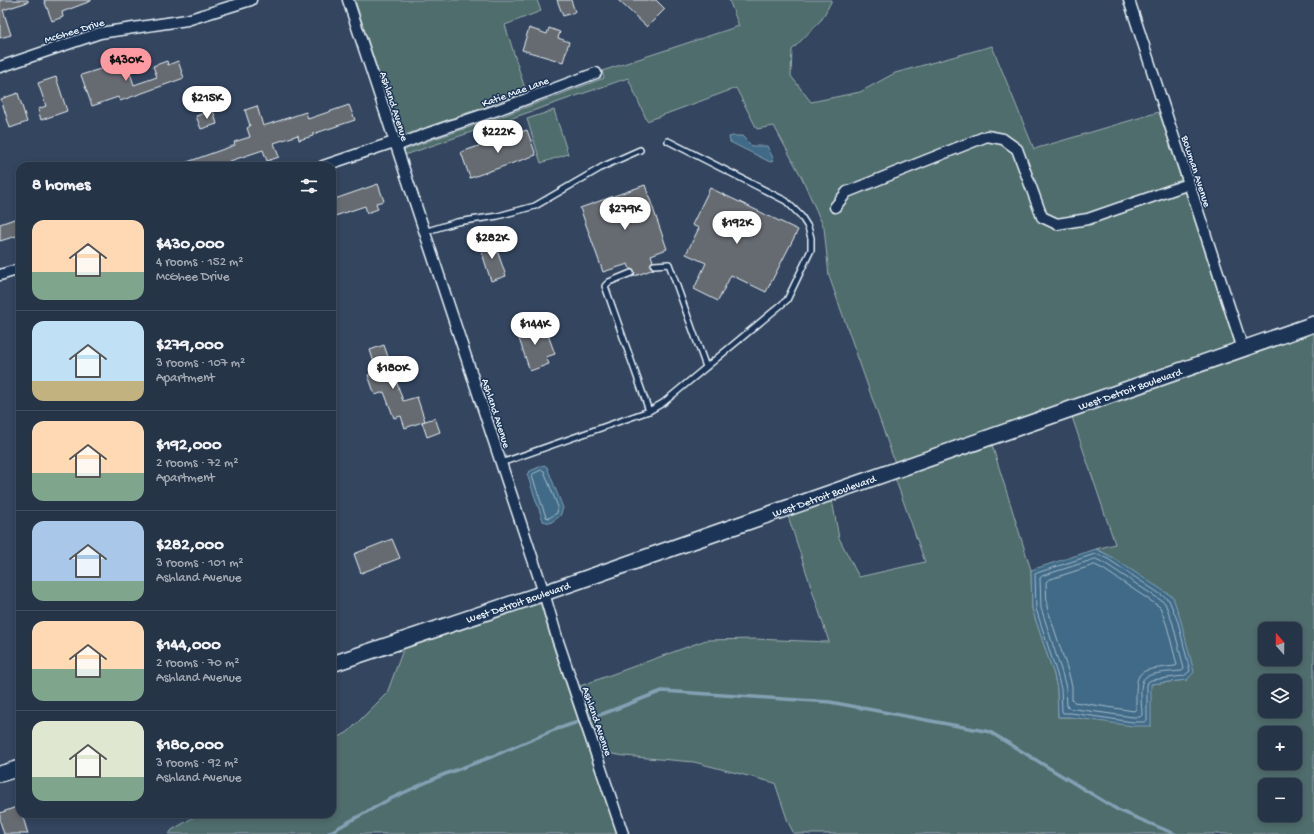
<!DOCTYPE html>
<html lang="en">
<head>
<meta charset="utf-8">
<style>
  body { margin:0; font-family:"Gochi Hand",sans-serif; background:#2e3c4e; color:#f1f3f6; height:100vh; display:flex; flex-direction:column; font-size:15px; white-space:nowrap }
  * { box-sizing:border-box; margin:0 }
  p { font-size:13px; color:#a4aab4 }
  .icon { flex:none; width:22px; height:22px; fill:none; stroke:currentColor; stroke-width:2; stroke-linecap:round; stroke-linejoin:round }
  .map { position:relative; flex:1; overflow:hidden }
  .details { position:absolute; left:16px; top:162px; width:320px; height:656px; display:flex; flex-direction:column; background:#263447; border-radius:12px; box-shadow:0 2px 6px #0003,0 0 0 1px #424f60 }
  .details>* { flex:none }
  .needle { width:26px; rotate:340deg }
  .controls { position:absolute; left:1258px; top:622px; display:grid; gap:8px }
  .controls a { display:grid; place-items:center; width:44px; height:44px; border-radius:8px; background:#263447; box-shadow:0 2px 6px #0003,0 0 0 1px #424f60; font-size:20px }
  .price { position:absolute; translate:-50% -34px; padding:0 9px; border-radius:14px; background:#fff; color:#222; font-size:13px; line-height:26px; filter:drop-shadow(0 1px 2px #0008) }
  .price::after { content:''; position:absolute; left:50%; top:24px; width:12px; height:9px; margin-left:-6px; background:inherit; clip-path:polygon(0 0,100% 0,50% 100%) }
  .price.active { background:#ff9aa2; color:#111 }
  ul { padding:0; list-style:none }
  li { display:flex; align-items:center; gap:12px; height:100px; padding:0 16px }
  li+li { border-top:1px solid #424f60 }
  li span { display:grid; place-items:center; flex:none; width:112px; height:80px; border-radius:12px; color:#555 }
  li>.icon { margin-inline-start:auto }
  span .icon { width:48px; height:48px; fill:#fffc; stroke-width:1 }
  li b { font-size:17px }
  h2 { display:flex; justify-content:space-between; align-items:center; height:48px; padding:0 16px; font-size:17px }
  .map>svg:first-child { display:block }
</style>
</head>
<body>
<div class="map">
<svg width="1314" height="834" viewBox="0 0 1314 834">
  <rect width="100%" height="100%" fill="#33455f"/>
  <filter id="ink" filterUnits="userSpaceOnUse"><feTurbulence type="fractalNoise" baseFrequency=".025" numOctaves="2"/><feDisplacementMap in="SourceGraphic" scale="8" xChannelSelector="R" yChannelSelector="G"/><feConvolveMatrix kernelMatrix="1 2 1 2 8 2 1 2 1" color-interpolation-filters="sRGB"/></filter>
  <g filter="url(#ink)">
    <g fill="#506d6c" stroke="#9cafb2" fill-rule="evenodd">
      <polygon points="355,0 537,0 541,11 505,25 526,92 399,137"/>
      <polygon points="729,0 832,0 822,19 792,50 791,76 811,102 860,92 895,73 992,46 1034,149 1159,112 1235,344 895,463 829,276 824,228 802,178 774,126 757,129 736,88 647,121 628,78 405,155 404,150 431,140 500,117 604,78 602,71 739,26"/>
      <polygon points="554,110 568,154 541,163 527,119"/>
      <path d="M1314 332V834H794L788 822 775 783 694 762 624 756 602 752 580 686 706 640 754 639 829 642 788 516 832 500 839 538 859 577 925 562 895 478 992 445 1031 570 1032 609 1054 675 1057 689 1058 717H1070L1151 684 1187 680 1110 556 1096 549 1115 544 1072 417ZM1265 629H1295V659H1265ZM1265 681H1295V711H1265ZM1265 733H1295V763H1265ZM1265 785H1295V815H1265Z"/>
      <polygon points="540,602 552,643 617,834 169,834 172,830 199,814 332,814 332,741 348,732 387,693 404,647"/>
    </g>
    <g fill="#406b87" stroke="#83a1b4">
      <polygon points="733,136 742,136 752,146 767,146 774,160 770,162 730,142 729,137"/>
      <polygon points="544,465 547,467 563,508 560,516 550,523 543,521 527,474 530,471"/>
      <polygon points="1096,549 1110,556 1173,597 1181,621 1194,672 1187,680 1151,684 1151,726 1133,726 1070,717 1058,717 1057,689 1054,675 1032,609 1031,570"/>
    </g>
    <g fill="none" stroke-linecap="round" stroke-linejoin="round">
      <g stroke="#a5bbcb" stroke-width="1">
        <polygon points="542,470 544,471 558,507 557,513 549,518 546,517 532,476 533,474"/>
        <polygon points="1096,554 1108,559 1169,600 1178,622 1190,671 1184,676 1151,680 1148,682 1147,685 1147,720 1145,722 1133,722 1071,713 1063,713 1062,711 1061,689 1057,674 1036,609 1035,574"/>
        <path d="M1096 559 1106 564 1165 603 1173 624 1184 669 1182 671C1173 672 1147 672 1143 680 1139 687 1142 707 1142 715L1140 717H1133L1068 708 1067 706 1066 688 1062 673 1041 608 1040 578 1042 576Z"/>
        <path d="M1095 565 1103 569 1160 607 1167 626 1177 665 1175 666C1135 671 1136 668 1136 709L1134 711 1074 702 1072 700V686L1068 671 1047 607 1046 582 1048 580Z"/>
      </g>
      <polyline stroke="#83a1b4" stroke-width="3.5" points="327,834 388,800 440,776 491,757 554,730 605,713 662,691 830,702 990,732 1118,810 1175,834"/>
    </g>
    <g fill="#666b71" stroke="#e8f1f8">
      <polygon points="0,0 28,0 28,2 3,10 11,35 0,38"/>
      <polygon points="44,0 91,0 91,1 62,12 63,17 52,21"/>
      <polygon points="557,0 571,0 575,12 563,16"/>
      <polygon points="618,0 656,0 665,9 647,27"/>
      <polygon points="529,28 547,34 549,28 560,32 558,38 569,42 563,62 522,50"/>
      <polygon points="126,61 134,85 157,77 153,66 167,61 168,65 178,61 184,78 120,101 118,97 92,106 81,75"/>
      <polygon points="56,77 67,111 41,120 38,109 46,106 38,83"/>
      <polygon points="18,93 27,122 10,128 1,99"/>
      <polygon points="349,105 355,120 313,134 313,136 299,140 298,135 274,143 279,157 267,161 263,150 230,161 231,164 225,166 180,166 179,165 235,145 234,142 250,137 247,128 250,126 245,110 257,106 263,126 306,112 308,119"/>
      <polygon points="213,110 217,124 201,129 196,116"/>
      <polygon points="527,130 536,155 470,178 461,152"/>
      <polygon points="378,184 384,201 376,203 378,209 367,213 365,206 332,217 332,200"/>
      <polygon points="645,185 667,249 651,255 653,261 651,263 650,266 652,268 654,269 632,277 634,275 635,272 633,270 630,269 628,264 603,272 580,208"/>
      <polygon points="710,188 798,230 766,292 731,275 718,301 694,289 706,263 686,254 699,228 692,225"/>
      <polygon points="20,217 20,235 0,241 0,224"/>
      <polygon points="493,239 506,276 491,281 479,244"/>
      <polygon points="537,323 542,337 548,335 555,354 546,357 549,364 530,371 516,330"/>
      <polygon points="384,345 403,401 417,397 425,421 405,428 401,416 394,418 384,392 375,395 368,375 377,372 370,350"/>
      <polygon points="435,418 440,432 427,437 422,422"/>
      <polygon points="392,539 400,558 361,573 354,554"/>
      <polygon points="19,806 20,814 22,814 28,834 4,834 0,821 0,813"/>
    </g>
    <g fill="none" stroke-linecap="round" stroke-linejoin="round">
      <g stroke="#e8f1f8" stroke-width="8">
        <g id="lane">
          <polyline points="424,232 457,222 498,216 535,206 604,166 640,150"/>
          <polyline points="654,265 669,264 706,367"/>
          <polyline points="631,273 609,282 605,286 649,411"/>
          <polyline points="501,463 649,411 663,403 787,300 811,250 811,238 808,227 801,216 786,201 668,141"/>
        </g>
      </g>
      <g stroke="#e8f1f8" stroke-width="13">
        <g id="street">
          <polyline points="348,0 544,593 558,641 623,834"/>
          <polyline points="1129,0 1243,349"/>
          <polyline points="0,67 100,33 187,20 251,0"/>
          <polyline points="396,146 429,133 497,110 596,73"/>
          <polyline points="323,166 394,142"/>
          <polyline points="835,207 847,192 987,136 1003,139 1017,149 1042,217 1057,224 1088,219 1189,184"/>
          <polyline points="0,275 20,269"/>
        </g>
      </g>
      <g stroke="#e8f1f8" stroke-width="18">
        <g id="secondary">
          <path id="s1" d="M332 664 544 593 1314 324"/>
          <polyline points="0,774 20,768"/>
        </g>
      </g>
      <use href="#lane" stroke="#1d3557" stroke-width="5"/>
      <use href="#street" stroke="#1d3557" stroke-width="10"/>
      <use href="#secondary" stroke="#1d3557" stroke-width="15"/>
    </g>
  </g>
  <g text-anchor="middle" stroke-width="3" stroke-linejoin="round" paint-order="stroke">
    <g font-size="11" fill="#e8f1f8" stroke="#1d3557">
      <text transform="translate(74 30) rotate(-17)" y="4">McGhee Drive</text>
      <text transform="translate(515 91) rotate(-20)" y="4">Katie Mae Lane</text>
      <text transform="translate(395 106) rotate(72)" y="4">Ashland Avenue</text>
      <text transform="translate(1197 171) rotate(72)" y="4">Bowman Avenue</text>
      <text dy="4" stroke="none"><textPath href="#s1" startOffset="844">West Detroit Boulevard</textPath></text>
      <text transform="translate(497 413) rotate(72)" y="4">Ashland Avenue</text>
      <text dy="4" stroke="none"><textPath href="#s1" startOffset="520">West Detroit Boulevard</textPath></text>
      <text dy="4" stroke="none"><textPath href="#s1" startOffset="196">West Detroit Boulevard</textPath></text>
      <text transform="translate(598 721) rotate(71)" y="4">Ashland Avenue</text>
    </g>
  </g>
</svg>
<div class="controls">
<a><svg class="needle" viewBox="-14 -14 28 28"><path d="M0-13l5 13h-10z" fill="#e53935"/><path d="M0 13l5-13h-10z" fill="#a4aab4"/></svg></a>
<a><svg class="icon" aria-label="layers" viewBox="0 0 24 24"><path d="M12 4l9 5-9 5-9-5zM3 14l9 5 9-5"/></svg></a>
<a>+</a>
<a>−</a>
</div>
<b class="price active" style="left:126px;top:82px">$430K</b>
<b class="price" style="left:207px;top:120px">$215K</b>
<b class="price" style="left:498px;top:154px">$222K</b>
<b class="price" style="left:625px;top:231px">$279K</b>
<b class="price" style="left:737px;top:245px">$192K</b>
<b class="price" style="left:492px;top:260px">$282K</b>
<b class="price" style="left:535px;top:346px">$144K</b>
<b class="price" style="left:393px;top:390px">$180K</b>
<section class="details">
<h2>8 homes<svg class="icon" aria-label="filters" viewBox="0 0 24 24"><path d="M4 7h16M4 17h16"/><circle cx="9" cy="7" r="2"/><circle cx="15" cy="17" r="2"/></svg></h2>
<ul>
<li><span style="background:linear-gradient(#ffd9b3 65%,#7fa58c 0)"><svg class="icon" aria-label="home" viewBox="0 0 24 24"><path d="M3 11l9-7 9 7M6 9v11h12V9"/></svg></span><div><b>$430,000</b><p>4 rooms · 152 m²</p><p>McGhee Drive</p></div></li>
<li><span style="background:linear-gradient(#bfe0f5 75%,#c2b280 0)"><svg class="icon" aria-label="home" viewBox="0 0 24 24"><path d="M3 11l9-7 9 7M6 9v11h12V9"/></svg></span><div><b>$279,000</b><p>3 rooms · 107 m²</p><p>Apartment</p></div></li>
<li><span style="background:linear-gradient(#ffd9b3 65%,#7fa58c 0)"><svg class="icon" aria-label="home" viewBox="0 0 24 24"><path d="M3 11l9-7 9 7M6 9v11h12V9"/></svg></span><div><b>$192,000</b><p>2 rooms · 72 m²</p><p>Apartment</p></div></li>
<li><span style="background:linear-gradient(#a9c7e8 75%,#7fa58c 0)"><svg class="icon" aria-label="home" viewBox="0 0 24 24"><path d="M3 11l9-7 9 7M6 9v11h12V9"/></svg></span><div><b>$282,000</b><p>3 rooms · 101 m²</p><p>Ashland Avenue</p></div></li>
<li><span style="background:linear-gradient(#ffd9b3 60%,#7fa58c 0)"><svg class="icon" aria-label="home" viewBox="0 0 24 24"><path d="M3 11l9-7 9 7M6 9v11h12V9"/></svg></span><div><b>$144,000</b><p>2 rooms · 70 m²</p><p>Ashland Avenue</p></div></li>
<li><span style="background:linear-gradient(#dfe7d0 70%,#7fa58c 0)"><svg class="icon" aria-label="home" viewBox="0 0 24 24"><path d="M3 11l9-7 9 7M6 9v11h12V9"/></svg></span><div><b>$180,000</b><p>3 rooms · 92 m²</p><p>Ashland Avenue</p></div></li>
</ul>
</section>
</div>
</body>
</html>
